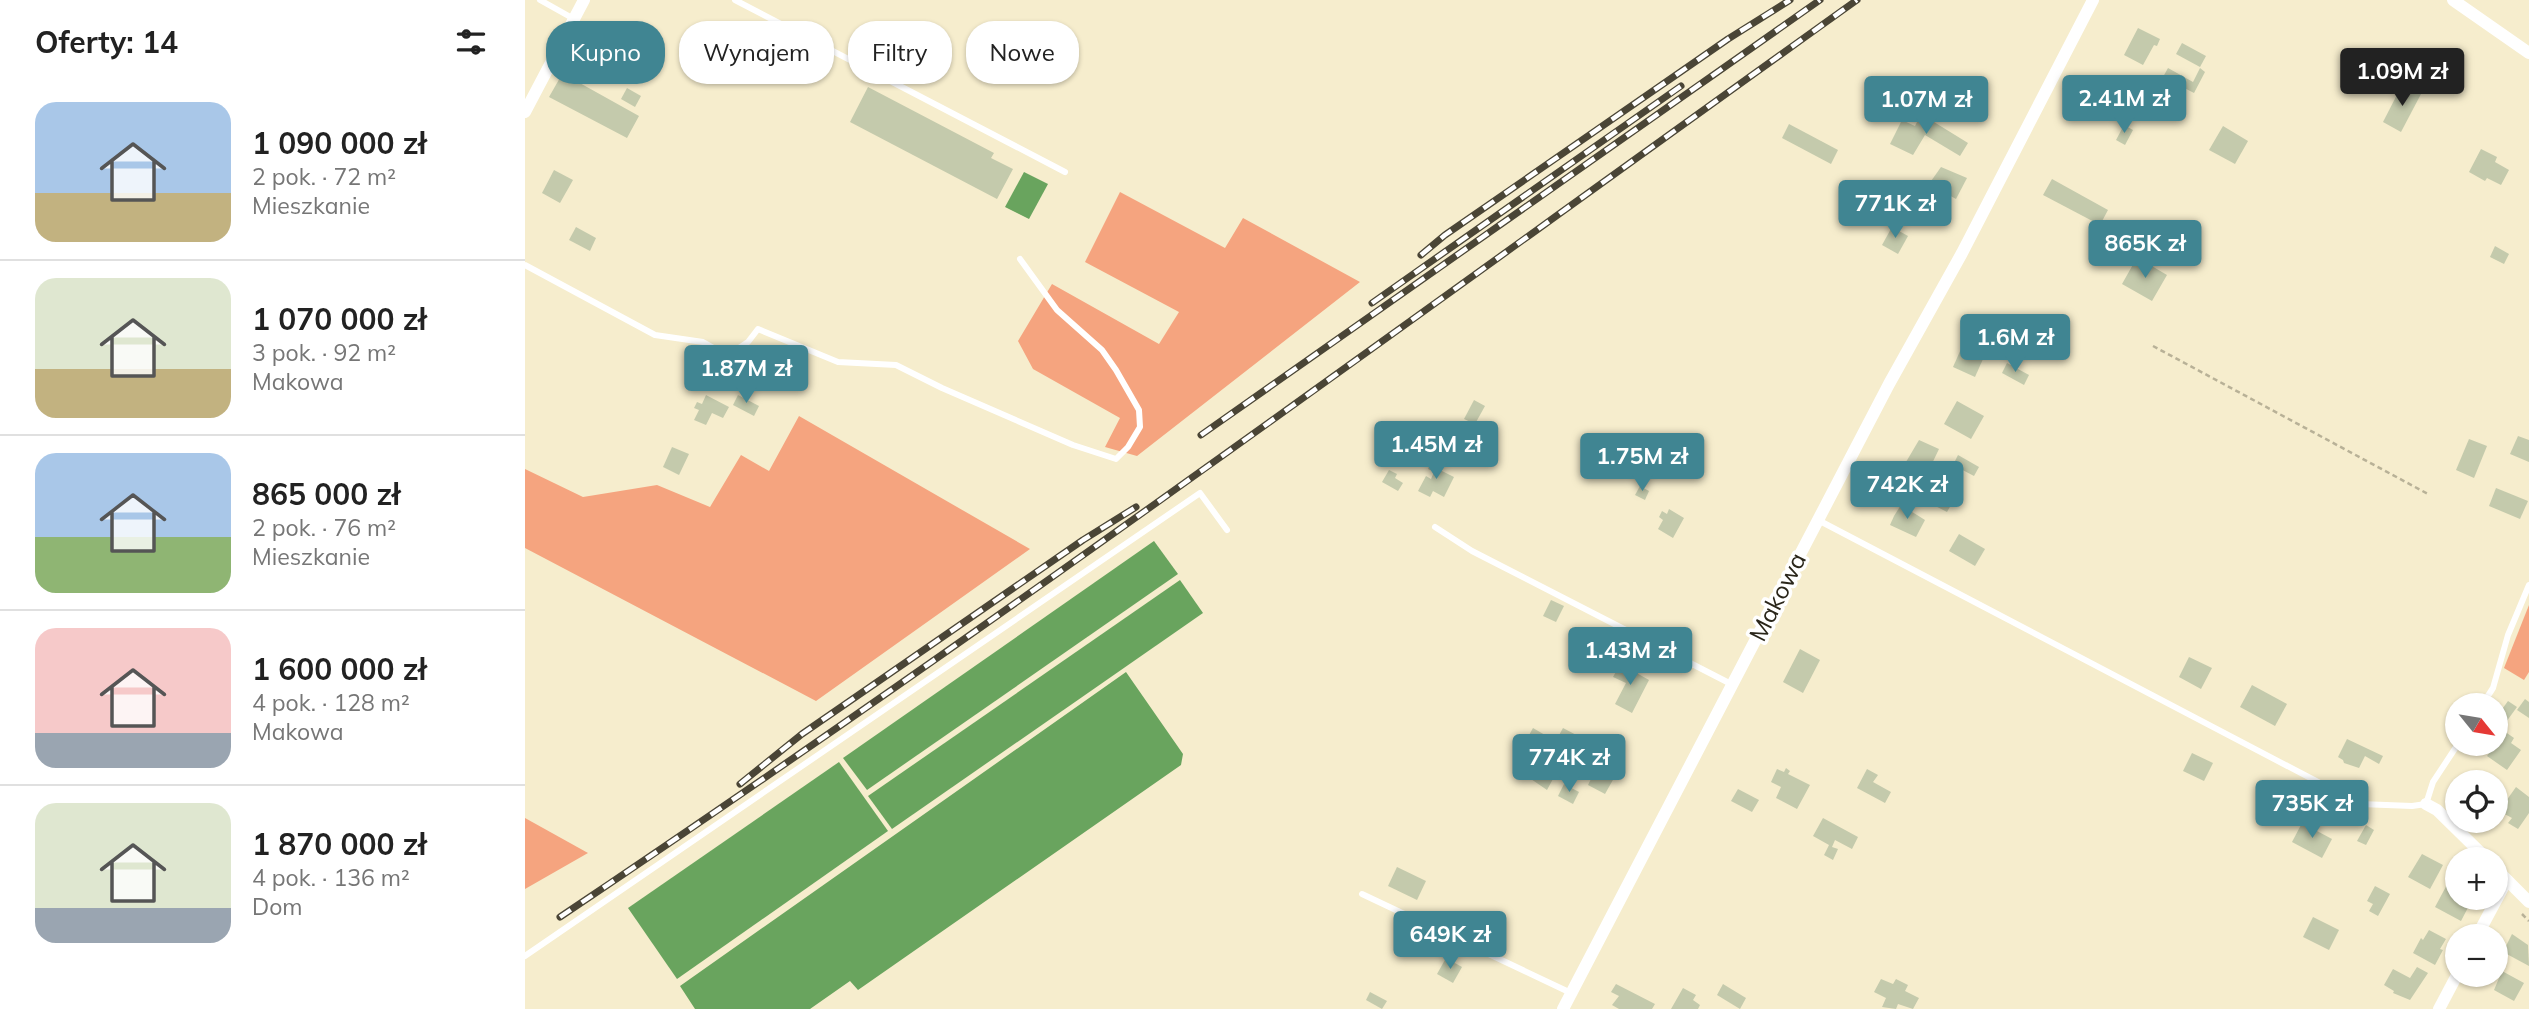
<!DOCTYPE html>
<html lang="pl">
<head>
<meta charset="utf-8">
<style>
  body { margin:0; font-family:Mulish,sans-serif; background:#f2f2f2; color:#222; height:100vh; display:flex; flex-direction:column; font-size:26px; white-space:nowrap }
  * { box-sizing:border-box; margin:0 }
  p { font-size:23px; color:#767676 }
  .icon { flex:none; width:38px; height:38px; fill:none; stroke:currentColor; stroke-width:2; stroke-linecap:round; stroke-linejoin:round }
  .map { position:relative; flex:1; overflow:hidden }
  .drawer { display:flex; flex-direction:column; background:#fff; width:525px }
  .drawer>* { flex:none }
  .hud { position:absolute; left:21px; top:21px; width:665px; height:63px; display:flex; gap:14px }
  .needle { width:46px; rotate:120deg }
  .fabs { position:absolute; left:1920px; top:693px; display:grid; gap:14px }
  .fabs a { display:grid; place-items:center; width:63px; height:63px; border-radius:50%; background:#fff; box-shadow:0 2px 5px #0004; font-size:35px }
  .price { position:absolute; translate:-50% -60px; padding:0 16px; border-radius:7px; background:#408592; color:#fff; font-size:23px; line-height:46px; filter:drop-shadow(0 2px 4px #0008) }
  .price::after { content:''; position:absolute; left:50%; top:42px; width:21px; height:16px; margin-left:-10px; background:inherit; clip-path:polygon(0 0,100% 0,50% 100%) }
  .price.active { background:#222; color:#fff }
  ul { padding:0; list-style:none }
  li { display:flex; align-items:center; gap:21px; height:175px; padding:0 35px }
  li+li { border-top:2px solid #e0e0e0 }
  li span { display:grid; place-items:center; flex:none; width:196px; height:140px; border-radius:21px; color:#555 }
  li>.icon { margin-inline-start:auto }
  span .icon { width:84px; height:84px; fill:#fffc; stroke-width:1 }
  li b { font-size:30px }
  h2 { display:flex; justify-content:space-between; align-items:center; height:84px; padding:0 35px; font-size:30px }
  .pill { padding:0 24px; border-radius:28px; background:#fff; box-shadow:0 2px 5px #0004; font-size:24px; line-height:63px }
  .pill.active { background:#408592; color:#fff }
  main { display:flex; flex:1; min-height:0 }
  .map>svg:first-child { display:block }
</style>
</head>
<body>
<main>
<section class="drawer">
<h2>Oferty: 14<svg class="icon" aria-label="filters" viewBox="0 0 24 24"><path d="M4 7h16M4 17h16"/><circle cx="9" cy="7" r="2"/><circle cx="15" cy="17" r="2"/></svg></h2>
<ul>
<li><span style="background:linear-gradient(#a9c7e8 65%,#c2b280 0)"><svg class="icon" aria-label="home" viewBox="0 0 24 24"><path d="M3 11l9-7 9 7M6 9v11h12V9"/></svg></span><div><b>1 090 000 zł</b><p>2 pok. · 72 m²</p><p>Mieszkanie</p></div></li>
<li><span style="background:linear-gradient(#dfe7d0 65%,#c2b280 0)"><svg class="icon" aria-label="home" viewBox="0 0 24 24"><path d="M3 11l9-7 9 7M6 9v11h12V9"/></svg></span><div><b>1 070 000 zł</b><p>3 pok. · 92 m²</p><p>Makowa</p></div></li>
<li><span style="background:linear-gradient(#a9c7e8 60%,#8fb573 0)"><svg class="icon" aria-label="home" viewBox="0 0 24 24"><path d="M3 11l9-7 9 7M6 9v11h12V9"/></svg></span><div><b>865 000 zł</b><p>2 pok. · 76 m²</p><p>Mieszkanie</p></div></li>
<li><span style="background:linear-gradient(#f6c9c9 75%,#9aa5b1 0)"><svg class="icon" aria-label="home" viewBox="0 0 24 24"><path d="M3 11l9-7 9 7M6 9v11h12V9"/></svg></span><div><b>1 600 000 zł</b><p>4 pok. · 128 m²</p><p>Makowa</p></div></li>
<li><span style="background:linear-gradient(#dfe7d0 75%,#9aa5b1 0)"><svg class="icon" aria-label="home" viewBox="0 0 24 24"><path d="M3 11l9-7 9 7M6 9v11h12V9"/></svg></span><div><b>1 870 000 zł</b><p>4 pok. · 136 m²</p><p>Dom</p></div></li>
</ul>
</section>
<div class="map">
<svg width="2004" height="1009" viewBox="0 0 2004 1009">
  <rect width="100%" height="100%" fill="#f6edcd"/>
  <g fill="#f5a47f">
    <polygon points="595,192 700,248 718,218 835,282 612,456 580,447 595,418 508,369 493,341 527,284 634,344 654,312 560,262"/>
    <polygon points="274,416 505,549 291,701 0,548 0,469 58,497 132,485 185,507 216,455 244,471"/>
    <polygon points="2004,605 2004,672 1999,680 1979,668"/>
    <polygon points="0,818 63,853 0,889"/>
  </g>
  <g fill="#69a45e">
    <polygon points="499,172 523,184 504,219 480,207"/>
    <polygon points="629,541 653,574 342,790 318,758"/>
    <polygon points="655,580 678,613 367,829 343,796"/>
    <polygon points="601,672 658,754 656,765 333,990 325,981 285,1009 170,1009 155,986"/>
    <polygon points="314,762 363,831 152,979 103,908"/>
  </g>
  <g fill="#c4caac">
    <polygon points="1613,28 1635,39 1632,46 1629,45 1618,65 1599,55"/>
    <polygon points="1657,43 1681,56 1675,67 1651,54"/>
    <polygon points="1643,68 1668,82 1675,68 1680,72 1669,93 1638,77"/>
    <polygon points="36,76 42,80 44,77 114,116 102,138 24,97"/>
    <polygon points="1877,85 1896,94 1876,132 1858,122"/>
    <polygon points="343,87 469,153 466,158 488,169 472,199 325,122"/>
    <polygon points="102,88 116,96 110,107 96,99"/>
    <polygon points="1396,114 1443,143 1435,156 1400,135 1388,155 1365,144 1377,120 1390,126"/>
    <polygon points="1264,124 1313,150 1306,164 1257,138"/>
    <polygon points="1599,125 1608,130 1600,145 1591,140"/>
    <polygon points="1698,126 1723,141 1710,164 1684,150"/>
    <polygon points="1956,149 1972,157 1970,162 1984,170 1976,185 1962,178 1960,181 1944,172"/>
    <polygon points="1416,167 1442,178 1431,199 1404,184"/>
    <polygon points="29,170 48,180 35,203 17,193"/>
    <polygon points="1527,179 1583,210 1575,225 1518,195"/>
    <polygon points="51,227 71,238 65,251 44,240"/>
    <polygon points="1367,227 1383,236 1373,254 1357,245"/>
    <polygon points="1970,246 1984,254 1979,264 1965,257"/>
    <polygon points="1610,261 1623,269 1625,265 1642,275 1627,301 1597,284"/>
    <polygon points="1436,349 1458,359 1450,377 1428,367"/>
    <polygon points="1482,363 1504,375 1499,385 1477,373"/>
    <polygon points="181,395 204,407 198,418 187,413 181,425 169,420 174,410 169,408 172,402 177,404"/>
    <polygon points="213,395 234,406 229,416 208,405"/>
    <polygon points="949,400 960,406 950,424 939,419"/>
    <polygon points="1432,401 1459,416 1446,439 1419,424"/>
    <polygon points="1993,436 2004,440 2004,462 1985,454"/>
    <polygon points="1944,439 1962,446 1949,478 1931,470"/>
    <polygon points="1394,440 1414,449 1403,472 1381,462"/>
    <polygon points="147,447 164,454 154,475 138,467"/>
    <polygon points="1433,455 1454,467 1449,476 1428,465"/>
    <polygon points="908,459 918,464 915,470 929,477 919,497 908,491 905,497 893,491 901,476 906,479 909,472 903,469"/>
    <polygon points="864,470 872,474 870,478 878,483 873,491 857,482"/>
    <polygon points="1399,481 1430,498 1422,512 1391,496"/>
    <polygon points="1115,486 1124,491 1120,500 1110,495"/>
    <polygon points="1971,488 2003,501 1995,519 1964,506"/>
    <polygon points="1376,505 1400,520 1391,537 1365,525 1369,516"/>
    <polygon points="1144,509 1159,518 1148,538 1133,529 1138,520 1134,517 1137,511 1142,514"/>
    <polygon points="1434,534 1460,549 1450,566 1424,551"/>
    <polygon points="1026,600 1039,606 1031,622 1018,616"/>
    <polygon points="1275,649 1295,660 1278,693 1258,682"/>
    <polygon points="1664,657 1687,668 1676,689 1654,677"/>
    <polygon points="1097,661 1110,667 1108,671 1124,680 1107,713 1090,704 1101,683 1088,677"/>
    <polygon points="1727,685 1762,704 1750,726 1715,707"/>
    <polygon points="2000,699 2004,702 2004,718 1992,710"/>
    <polygon points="1983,701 1992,707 1976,729 1970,725 1970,719"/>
    <polygon points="1008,728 1020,735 1007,759 994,753"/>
    <polygon points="1038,728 1057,738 1051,747 1033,737"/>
    <polygon points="1979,731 1989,738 1986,743 1996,750 1982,770 1962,756"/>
    <polygon points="1822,739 1858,756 1854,764 1840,756 1834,768 1819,763 1818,760 1813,757"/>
    <polygon points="1667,753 1688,763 1679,781 1658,771"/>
    <polygon points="999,762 1022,777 1024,774 1029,777 1022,790 993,770"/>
    <polygon points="1261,768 1265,771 1263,774 1285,785 1272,809 1251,798 1256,787 1246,782 1252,769 1259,772"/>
    <polygon points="1071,769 1089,778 1080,794 1063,785"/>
    <polygon points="1342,769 1353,775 1348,782 1366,792 1360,803 1332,788"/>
    <polygon points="1039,784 1054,792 1048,804 1033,796"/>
    <polygon points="1991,787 2004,797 2004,813 1993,829 1983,823 1987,818 1974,811"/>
    <polygon points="1213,789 1234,800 1227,812 1206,801"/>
    <polygon points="1298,818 1333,837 1327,849 1310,840 1307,847 1313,849 1308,860 1299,855 1304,845 1288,836"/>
    <polygon points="1777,823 1807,839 1797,858 1767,842"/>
    <polygon points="1841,825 1849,830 1841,845 1832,841"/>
    <polygon points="1897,854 1918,865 1905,889 1883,877"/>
    <polygon points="872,867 901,881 892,900 863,886"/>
    <polygon points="1924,881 1932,886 1932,898 1948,898 1936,921 1910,907"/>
    <polygon points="1850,886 1865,894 1853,916 1844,911 1848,904 1842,901"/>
    <polygon points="1788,917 1814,930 1804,950 1778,937"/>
    <polygon points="958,927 980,937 971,954 964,950 966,945 952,939"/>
    <polygon points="1904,930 1921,939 1915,949 1918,950 1910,965 1888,953 1896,938 1898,940"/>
    <polygon points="1987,934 2003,945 2004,966 1978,952"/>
    <polygon points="921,958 937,967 928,983 912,974"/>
    <polygon points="1892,967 1903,973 1885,1000 1868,993 1869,991 1859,985 1868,969 1885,978"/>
    <polygon points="1977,971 1999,983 1989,1001 1969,990"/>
    <polygon points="1356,979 1368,984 1371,979 1383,985 1380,991 1394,998 1388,1009 1373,1004 1371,1009 1357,1007 1361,998 1349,992"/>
    <polygon points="1091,984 1130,1004 1127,1009 1094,1009 1087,1005 1094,996 1086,992"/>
    <polygon points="1198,984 1221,998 1215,1009 1192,995"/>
    <polygon points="1158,988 1171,995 1168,1000 1175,1005 1173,1009 1146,1009"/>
    <polygon points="845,992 862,1001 857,1009 841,1000"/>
  </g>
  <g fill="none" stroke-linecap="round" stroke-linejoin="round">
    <g stroke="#b8b197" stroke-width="2.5" stroke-dasharray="5 3.5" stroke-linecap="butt">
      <polyline points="1538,88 1600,122"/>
      <polyline points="1628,346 1903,494"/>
      <polyline points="1997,914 2004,921"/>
    </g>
    <g stroke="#fff" stroke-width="6">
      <polyline points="15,0 49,19"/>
      <polyline points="210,0 540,172"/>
      <polyline points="0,265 130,335 178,342 194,351 211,350 223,342 233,329 313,362 371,365 417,388 548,445 591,459 603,447 615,427 614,410 591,370 577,350 532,310 495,259"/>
      <polyline points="1293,520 1835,804 1887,806 1901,804 1908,782 1933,744"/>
      <polyline points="910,527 947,551 1208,685"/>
      <polyline points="1957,705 1968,688 1983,635 2004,585"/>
      <polyline points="837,894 1046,993"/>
      <polyline points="0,956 675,493 702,530"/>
    </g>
    <g stroke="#fff" stroke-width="12">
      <polyline points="1928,0 2004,53"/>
      <polyline points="0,112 59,0"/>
      <polyline points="1901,804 1912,810 1962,859"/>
      <polyline points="1970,868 2004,902"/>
      <polyline points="1952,936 1982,880"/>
      <polyline points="1038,1009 1364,384 1437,253 1568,0"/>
      <polyline points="1914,1009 1932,975"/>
    </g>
    <g stroke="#4a4536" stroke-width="7">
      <g id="rail">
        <polyline points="896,255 920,235 1203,39 1265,0"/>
        <polyline points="847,303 1156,86"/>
        <polyline points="676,435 1295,0"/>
        <polyline points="215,784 277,734 558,540 611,507"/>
        <path d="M35 917C475 622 901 308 1332 0"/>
      </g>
    </g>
    <use href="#rail" stroke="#fff" stroke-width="4.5" stroke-dasharray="13" stroke-linecap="butt"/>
  </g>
  <g text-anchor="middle" stroke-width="7" stroke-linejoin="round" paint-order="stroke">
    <g font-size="24" fill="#2a261a" stroke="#fff">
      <text transform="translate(1253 597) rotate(-63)" y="8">Makowa</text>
    </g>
  </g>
</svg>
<div class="fabs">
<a><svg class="needle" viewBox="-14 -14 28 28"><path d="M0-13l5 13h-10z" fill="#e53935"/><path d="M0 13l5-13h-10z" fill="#767676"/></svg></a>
<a><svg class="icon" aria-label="locate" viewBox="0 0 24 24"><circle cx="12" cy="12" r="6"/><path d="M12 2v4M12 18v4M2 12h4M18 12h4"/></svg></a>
<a>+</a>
<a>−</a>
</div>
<b class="price active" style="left:1877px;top:108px">1.09M zł</b>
<b class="price" style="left:1599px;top:135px">2.41M zł</b>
<b class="price" style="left:1401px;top:136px">1.07M zł</b>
<b class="price" style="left:1370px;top:240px">771K zł</b>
<b class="price" style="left:1620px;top:280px">865K zł</b>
<b class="price" style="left:1490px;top:374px">1.6M zł</b>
<b class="price" style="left:221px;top:405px">1.87M zł</b>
<b class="price" style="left:911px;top:481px">1.45M zł</b>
<b class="price" style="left:1117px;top:493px">1.75M zł</b>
<b class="price" style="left:1382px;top:521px">742K zł</b>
<b class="price" style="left:1105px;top:687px">1.43M zł</b>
<b class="price" style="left:1044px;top:794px">774K zł</b>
<b class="price" style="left:1787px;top:840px">735K zł</b>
<b class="price" style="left:925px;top:971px">649K zł</b>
<div class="hud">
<a class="pill active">Kupno</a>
<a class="pill">Wynajem</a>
<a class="pill">Filtry</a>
<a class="pill">Nowe</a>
</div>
</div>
</main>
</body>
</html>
